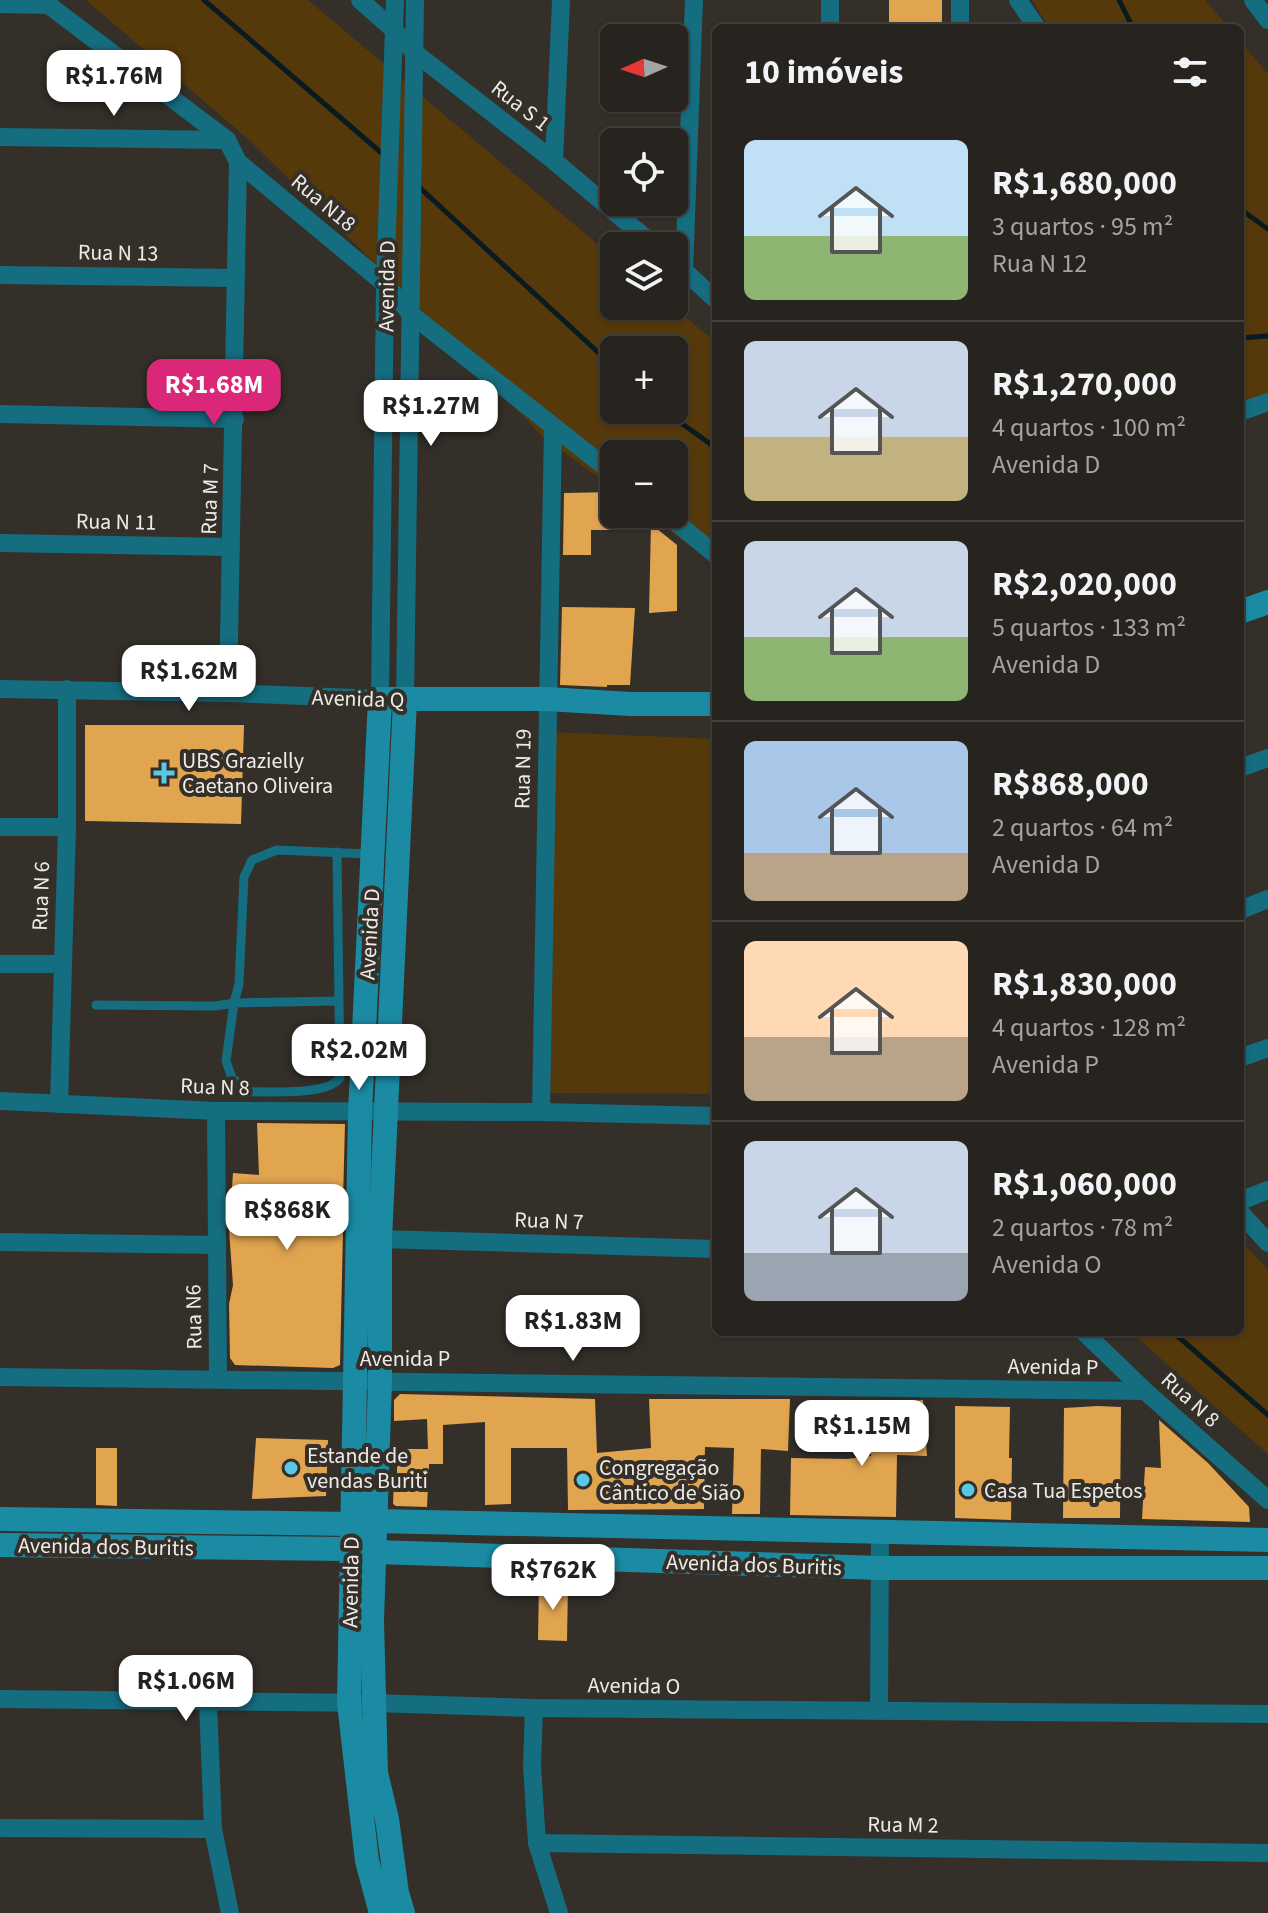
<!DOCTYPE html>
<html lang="pt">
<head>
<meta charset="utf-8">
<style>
  body { margin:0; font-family:"Source Sans 3",sans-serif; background:#2f2b28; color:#f1f3f6; height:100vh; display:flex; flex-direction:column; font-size:30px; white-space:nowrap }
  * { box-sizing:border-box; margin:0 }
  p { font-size:26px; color:#a4a4a4 }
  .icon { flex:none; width:44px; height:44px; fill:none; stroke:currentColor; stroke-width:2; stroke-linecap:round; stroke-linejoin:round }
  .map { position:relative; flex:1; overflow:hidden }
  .details { position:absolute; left:712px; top:24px; width:532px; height:1312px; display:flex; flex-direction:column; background:#27231f; border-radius:12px; box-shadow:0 2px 6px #0004,0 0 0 2px #43403d }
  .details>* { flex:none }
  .needle { width:52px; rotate:267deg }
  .tools { position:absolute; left:600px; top:24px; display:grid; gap:16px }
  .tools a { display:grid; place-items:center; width:88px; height:88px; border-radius:12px; background:#27231f; box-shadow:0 2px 6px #0004,0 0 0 2px #43403d; font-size:40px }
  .price { position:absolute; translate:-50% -68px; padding:0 18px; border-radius:16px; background:#fff; color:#222; font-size:26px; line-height:52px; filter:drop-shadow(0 2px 4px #0008) }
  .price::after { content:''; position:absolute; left:50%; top:48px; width:24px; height:18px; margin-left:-12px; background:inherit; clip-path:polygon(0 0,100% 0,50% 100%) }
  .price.selected { background:#db2777; color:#fff }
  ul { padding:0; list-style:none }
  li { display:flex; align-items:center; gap:24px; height:200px; padding:0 32px }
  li+li { border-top:2px solid #43403d }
  li span { display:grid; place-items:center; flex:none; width:224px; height:160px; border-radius:12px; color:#555 }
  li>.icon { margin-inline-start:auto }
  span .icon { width:96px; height:96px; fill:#fffc; stroke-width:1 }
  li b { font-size:34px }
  h2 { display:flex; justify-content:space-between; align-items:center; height:96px; padding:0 32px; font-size:34px }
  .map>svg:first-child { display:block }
</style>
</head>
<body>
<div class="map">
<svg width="1268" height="1913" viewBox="0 0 1268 1913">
  <rect width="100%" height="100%" fill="#342f29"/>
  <g fill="#55390b" fill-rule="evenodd">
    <path d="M86 0H308L614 258V306H672L716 342V565L647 514H674V454H614V489L542 436 399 287 248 139ZM614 350H674V410H614Z"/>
    <polygon points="1032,0 1205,0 1229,28 1049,28"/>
    <polygon points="1240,41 1268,74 1268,394 1240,404"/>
    <polygon points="550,732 716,739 716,1094 548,1093"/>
    <polygon points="1240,1240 1268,1270 1268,1454 1131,1332 1240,1332"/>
  </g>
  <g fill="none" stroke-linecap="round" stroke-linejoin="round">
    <g stroke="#0a1b20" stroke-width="5">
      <polyline points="204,0 385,156"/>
      <polyline points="1119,0 1133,28"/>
      <polyline points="419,187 614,367"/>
      <polyline points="1240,209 1268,229"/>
      <polyline points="1240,338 1268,336"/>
      <polyline points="663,410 716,448"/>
      <polyline points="1173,1332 1268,1415"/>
    </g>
  </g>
  <g fill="#e1a550">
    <rect x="889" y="0" width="53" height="28"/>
    <polygon points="614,492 614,514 620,514 617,530 591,530 591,555 563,555 564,493"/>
    <polygon points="651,524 677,545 677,611 649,613"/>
    <polygon points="562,607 635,608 630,685 607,685 607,687 560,685"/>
    <polygon points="85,725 244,725 241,824 85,821"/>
    <polygon points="257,1123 345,1124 343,1200 287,1200 285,1228 343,1230 340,1365 333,1368 235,1365 230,1358 229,1304 233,1285 229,1229 233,1173 259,1175"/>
    <polygon points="400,1394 595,1399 597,1453 651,1448 649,1399 790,1399 788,1451 761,1449 760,1514 732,1514 734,1448 705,1447 704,1509 568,1510 567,1448 511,1448 511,1504 485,1505 485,1422 443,1425 443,1464 429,1464 427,1507 396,1506 393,1504 394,1481 397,1480 397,1449 428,1449 427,1419 394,1421 394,1400"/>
    <polygon points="872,1400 895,1400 895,1403 923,1400 927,1456 897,1455 896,1517 790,1515 791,1458 847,1459 871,1456"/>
    <polygon points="955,1406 1010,1407 1009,1458 1012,1458 1011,1520 955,1518"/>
    <polygon points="1098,1406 1121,1407 1120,1518 1063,1518 1064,1408"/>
    <polygon points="1159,1420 1208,1463 1249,1507 1250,1522 1142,1519 1145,1467 1161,1468"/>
    <polygon points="256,1438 328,1440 326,1496 252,1499"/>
    <polygon points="96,1448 117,1448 117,1506 96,1505"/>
    <polygon points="539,1584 568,1584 567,1641 538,1640"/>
  </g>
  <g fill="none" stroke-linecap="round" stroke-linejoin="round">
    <g stroke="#156d80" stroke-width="9">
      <path d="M337 852 340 1078C326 1096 272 1091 249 1092L232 1078 226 1061 234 1003 339 1001"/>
      <polyline points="96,1005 215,1006 234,1003 239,984 244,877 252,860 277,850 369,854"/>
    </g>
    <g stroke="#156d80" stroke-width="18">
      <polyline points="42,0 227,140 238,162 385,284 412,315 614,474"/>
      <polyline points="360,0 395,31 414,52 554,161 655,246"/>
      <polyline points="1018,0 1037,28"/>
      <polyline points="1253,0 1268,20"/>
      <polyline points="0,4 47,5"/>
      <polyline points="830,28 830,0"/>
      <polyline points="960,28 960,0"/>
      <polyline points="0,137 227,140"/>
      <polyline points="554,161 561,0"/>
      <polyline points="677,264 716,300"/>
      <polyline points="684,271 694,0"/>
      <polyline points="0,275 236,278"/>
      <polyline points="1240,412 1268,402"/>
      <polyline points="0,414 235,419"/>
      <polyline points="666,514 716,555"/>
      <polyline points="0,543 231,547"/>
      <polyline points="0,689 228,693 380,699 385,284 395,0"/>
      <polyline points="228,693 238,162"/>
      <polyline points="405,700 415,0"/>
      <polyline points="1240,768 1268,758"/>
      <polyline points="0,827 67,827"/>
      <polyline points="1240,910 1268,899"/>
      <polyline points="0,964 61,964"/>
      <polyline points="1240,1058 1268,1048"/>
      <polyline points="0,1101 216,1111 541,1112 716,1116"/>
      <polyline points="59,1104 67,827 67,689"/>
      <polyline points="216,1111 218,1378"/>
      <polyline points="541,1112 553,427"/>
      <polyline points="1240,1201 1268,1190"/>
      <polyline points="1240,1212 1268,1243"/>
      <polyline points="380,1239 716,1249"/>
      <polyline points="0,1242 216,1245"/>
      <polyline points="1084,1332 1145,1391 1268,1500"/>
      <polyline points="0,1377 1145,1391"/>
      <polyline points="0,1699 373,1703 534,1708 1268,1714"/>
      <polyline points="208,1703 213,1829 230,1913"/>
      <polyline points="534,1708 532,1766 537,1843 559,1913"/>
      <polyline points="879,1711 880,1531"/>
      <polyline points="0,1828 213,1829"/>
      <polyline points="537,1843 1268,1853"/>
    </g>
    <g stroke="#1b8ba4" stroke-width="24">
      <polyline points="1240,612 1268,602"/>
      <polyline points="0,1519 351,1524 375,1521 1268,1540"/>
      <polyline points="0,1545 350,1549 375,1552 881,1568 1268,1568"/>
      <polyline points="381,1913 367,1861 349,1703 360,1113 380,699 547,699 630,704 716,704"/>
      <polyline points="403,1913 397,1893 387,1819 376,1773 372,1621 380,1382 380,1239 405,700"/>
    </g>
  </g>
  <g fill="#59c8e5" stroke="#342f29" stroke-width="3">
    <path d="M160 761h8v8h8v8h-8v8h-8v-8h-8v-8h8z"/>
    <circle cx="291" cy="1468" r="8"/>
    <circle cx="583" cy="1480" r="8"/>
    <circle cx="968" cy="1490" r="8"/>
  </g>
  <g text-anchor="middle" stroke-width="8" stroke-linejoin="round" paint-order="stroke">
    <g font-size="22" fill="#eeebe7" stroke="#342f29">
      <text transform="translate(521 105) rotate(38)" y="8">Rua S 1</text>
      <text transform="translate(324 202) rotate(40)" y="8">Rua N18</text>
      <text transform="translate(118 252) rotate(1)" y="8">Rua N 13</text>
      <text transform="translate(386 286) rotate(-89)" y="8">Avenida D</text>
      <text transform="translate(209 499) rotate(-88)" y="8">Rua M 7</text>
      <text transform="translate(116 521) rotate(1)" y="8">Rua N 11</text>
      <text transform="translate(358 698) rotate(2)" y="8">Avenida Q</text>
      <text transform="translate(522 769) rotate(-89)" y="8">Rua N 19</text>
      <text transform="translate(40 896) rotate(-88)" y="8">Rua N 6</text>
      <text transform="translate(369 934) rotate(-87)" y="8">Avenida D</text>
      <text transform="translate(215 1086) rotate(2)" y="8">Rua N 8</text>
      <text transform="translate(549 1220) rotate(2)" y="8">Rua N 7</text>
      <text transform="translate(193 1317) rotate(-91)" y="8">Rua N6</text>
      <text x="405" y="1366">Avenida P</text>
      <text transform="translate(1053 1366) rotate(1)" y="8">Avenida P</text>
      <text transform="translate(1191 1399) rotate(42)" y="8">Rua N 8</text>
      <text transform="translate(106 1546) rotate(1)" y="8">Avenida dos Buritis</text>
      <text transform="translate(754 1564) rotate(2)" y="8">Avenida dos Buritis</text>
      <text transform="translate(350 1582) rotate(-89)" y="8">Avenida D</text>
      <text transform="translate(634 1685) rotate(1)" y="8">Avenida O</text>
      <text transform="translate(903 1824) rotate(1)" y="8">Rua M 2</text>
    </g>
    <g font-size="22" fill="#eeebe7" stroke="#342f29" text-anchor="start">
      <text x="182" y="768">UBS Grazielly<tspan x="182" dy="25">Caetano Oliveira</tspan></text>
      <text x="307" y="1463">Estande de<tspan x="307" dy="25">vendas Buriti</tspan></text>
      <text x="599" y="1475">Congregação<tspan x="599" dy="25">Cântico de Sião</tspan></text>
      <text x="984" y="1498">Casa Tua Espetos</text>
    </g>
  </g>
</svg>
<div class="tools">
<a><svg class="needle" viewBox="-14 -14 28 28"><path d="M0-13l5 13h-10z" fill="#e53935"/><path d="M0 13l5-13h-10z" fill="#a4a4a4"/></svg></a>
<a><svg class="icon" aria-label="locate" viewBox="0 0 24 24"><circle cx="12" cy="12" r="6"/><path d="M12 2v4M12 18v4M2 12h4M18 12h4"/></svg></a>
<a><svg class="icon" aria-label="layers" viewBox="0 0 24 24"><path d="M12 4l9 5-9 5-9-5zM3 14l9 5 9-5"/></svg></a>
<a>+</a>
<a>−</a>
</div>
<b class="price" style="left:114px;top:118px">R$1.76M</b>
<b class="price selected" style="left:214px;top:427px">R$1.68M</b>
<b class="price" style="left:431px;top:448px">R$1.27M</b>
<b class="price" style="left:189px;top:713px">R$1.62M</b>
<b class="price" style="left:359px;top:1092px">R$2.02M</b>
<b class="price" style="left:287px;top:1252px">R$868K</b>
<b class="price" style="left:573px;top:1363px">R$1.83M</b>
<b class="price" style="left:862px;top:1468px">R$1.15M</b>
<b class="price" style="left:553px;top:1612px">R$762K</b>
<b class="price" style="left:186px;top:1723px">R$1.06M</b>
<section class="details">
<h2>10 imóveis<svg class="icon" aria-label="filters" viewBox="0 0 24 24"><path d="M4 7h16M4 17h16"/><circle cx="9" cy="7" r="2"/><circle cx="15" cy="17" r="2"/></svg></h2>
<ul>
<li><span style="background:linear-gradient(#bfe0f5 60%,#8fb573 0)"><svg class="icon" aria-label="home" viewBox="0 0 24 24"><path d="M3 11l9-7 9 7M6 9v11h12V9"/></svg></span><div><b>R$1,680,000</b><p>3 quartos · 95 m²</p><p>Rua N 12</p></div></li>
<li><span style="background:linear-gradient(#c9d6e8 60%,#c2b280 0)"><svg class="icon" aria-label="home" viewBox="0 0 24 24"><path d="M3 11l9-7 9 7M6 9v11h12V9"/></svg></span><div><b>R$1,270,000</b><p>4 quartos · 100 m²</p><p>Avenida D</p></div></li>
<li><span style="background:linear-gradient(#c9d6e8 60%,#8fb573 0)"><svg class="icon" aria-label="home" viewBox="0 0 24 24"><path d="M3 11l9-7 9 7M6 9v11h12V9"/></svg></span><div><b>R$2,020,000</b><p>5 quartos · 133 m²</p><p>Avenida D</p></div></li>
<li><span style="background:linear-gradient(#a9c7e8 70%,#b9a48a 0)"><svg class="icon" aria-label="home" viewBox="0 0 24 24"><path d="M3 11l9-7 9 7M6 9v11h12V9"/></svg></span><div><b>R$868,000</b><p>2 quartos · 64 m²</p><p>Avenida D</p></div></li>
<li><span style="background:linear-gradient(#ffd9b3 60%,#b9a48a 0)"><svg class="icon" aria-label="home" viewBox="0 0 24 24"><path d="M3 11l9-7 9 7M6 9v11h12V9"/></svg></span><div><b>R$1,830,000</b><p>4 quartos · 128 m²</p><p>Avenida P</p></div></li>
<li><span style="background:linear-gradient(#c9d6e8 70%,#9aa5b1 0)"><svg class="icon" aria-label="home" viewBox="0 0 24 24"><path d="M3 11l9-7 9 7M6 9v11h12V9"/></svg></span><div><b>R$1,060,000</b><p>2 quartos · 78 m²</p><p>Avenida O</p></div></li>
</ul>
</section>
</div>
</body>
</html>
